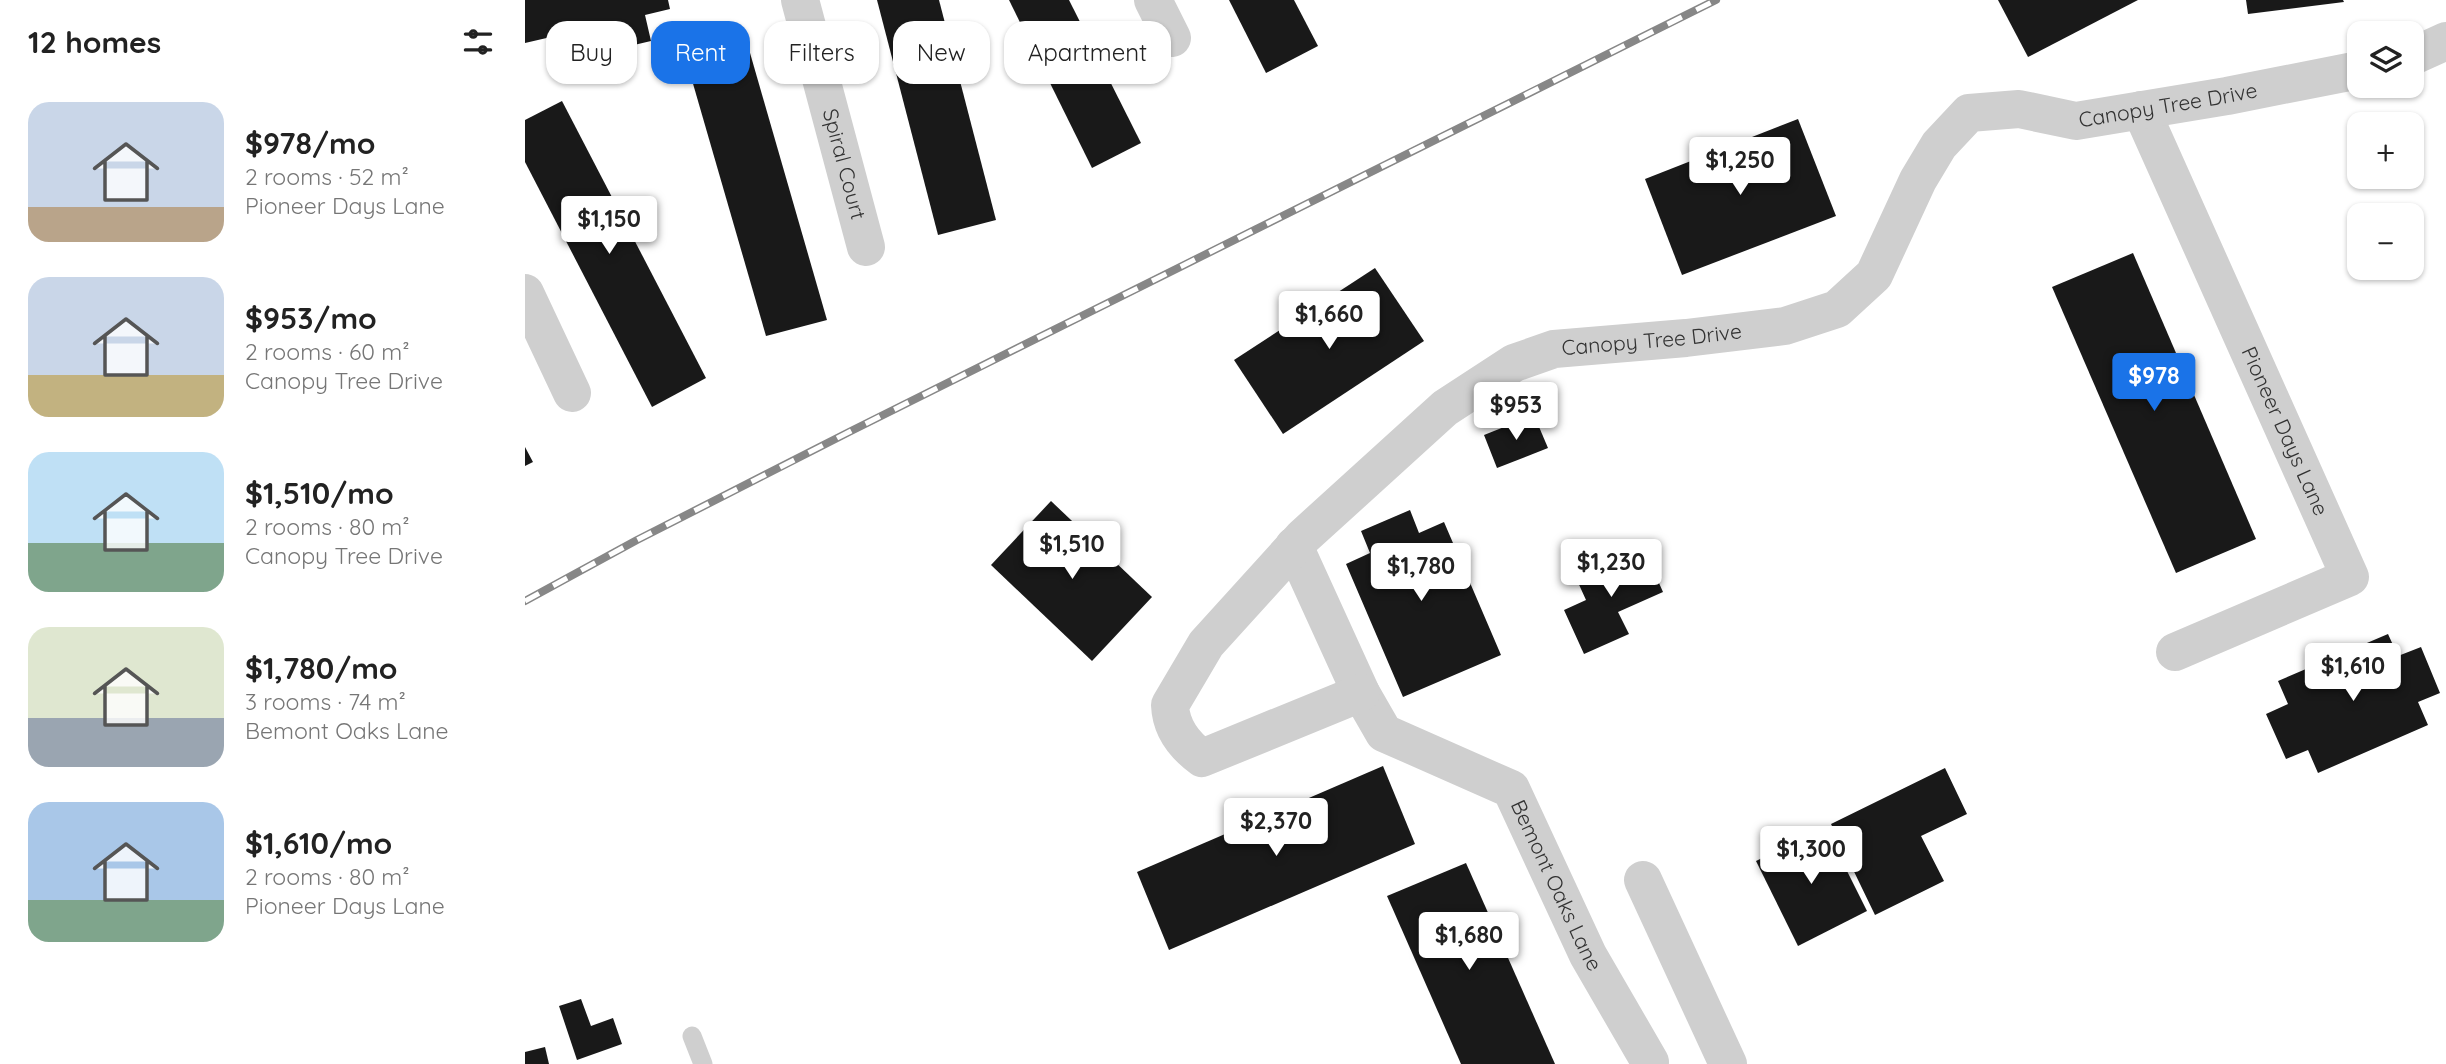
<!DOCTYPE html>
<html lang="en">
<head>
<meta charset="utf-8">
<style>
  body { margin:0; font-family:Quicksand,sans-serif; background:#f6f6f6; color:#222; height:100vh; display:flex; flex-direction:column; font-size:26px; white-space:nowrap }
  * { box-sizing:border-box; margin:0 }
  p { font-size:23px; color:#767676 }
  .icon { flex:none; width:38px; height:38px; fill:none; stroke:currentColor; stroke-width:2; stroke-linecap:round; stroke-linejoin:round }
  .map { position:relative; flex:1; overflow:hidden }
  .sheet { display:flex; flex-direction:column; background:#fff; width:525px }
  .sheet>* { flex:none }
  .banner { position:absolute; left:21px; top:21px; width:665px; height:63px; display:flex; gap:14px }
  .controls { position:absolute; left:1822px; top:21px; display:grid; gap:14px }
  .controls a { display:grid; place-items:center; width:77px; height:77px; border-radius:14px; background:#fff; box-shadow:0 2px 5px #0004; font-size:35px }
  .price { position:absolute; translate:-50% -60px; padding:0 16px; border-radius:7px; background:#fff; color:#222; font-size:23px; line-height:46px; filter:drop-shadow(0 2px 4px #0008) }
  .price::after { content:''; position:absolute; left:50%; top:42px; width:21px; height:16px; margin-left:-10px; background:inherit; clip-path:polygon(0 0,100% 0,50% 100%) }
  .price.on { background:#1a73e8; color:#fff }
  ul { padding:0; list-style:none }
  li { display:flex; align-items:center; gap:21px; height:175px; padding:0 28px }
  li span { display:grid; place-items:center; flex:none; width:196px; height:140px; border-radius:21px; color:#555 }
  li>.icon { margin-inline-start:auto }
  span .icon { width:84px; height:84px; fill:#fffc; stroke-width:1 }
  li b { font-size:30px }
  h2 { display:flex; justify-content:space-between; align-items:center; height:84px; padding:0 28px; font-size:30px }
  .chip { padding:0 24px; border-radius:21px; background:#fff; box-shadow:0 2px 5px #0004; font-size:24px; line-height:63px }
  .chip.on { background:#1a73e8; color:#fff }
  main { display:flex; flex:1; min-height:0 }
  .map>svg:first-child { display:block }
</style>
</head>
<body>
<main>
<section class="sheet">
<h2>12 homes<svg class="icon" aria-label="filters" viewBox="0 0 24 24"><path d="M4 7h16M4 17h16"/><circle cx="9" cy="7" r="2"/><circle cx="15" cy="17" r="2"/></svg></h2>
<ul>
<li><span style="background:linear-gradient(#c9d6e8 75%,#b9a48a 0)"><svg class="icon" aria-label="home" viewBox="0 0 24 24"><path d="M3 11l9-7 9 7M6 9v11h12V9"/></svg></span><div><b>$978/mo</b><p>2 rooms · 52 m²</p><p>Pioneer Days Lane</p></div></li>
<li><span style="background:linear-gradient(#c9d6e8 70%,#c2b280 0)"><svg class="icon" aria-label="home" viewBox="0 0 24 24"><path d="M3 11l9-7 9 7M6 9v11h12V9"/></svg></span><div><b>$953/mo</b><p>2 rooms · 60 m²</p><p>Canopy Tree Drive</p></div></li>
<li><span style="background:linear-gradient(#bfe0f5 65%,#7fa58c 0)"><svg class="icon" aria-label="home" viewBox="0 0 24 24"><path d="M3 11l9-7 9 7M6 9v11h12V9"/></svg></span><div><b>$1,510/mo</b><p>2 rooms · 80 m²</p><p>Canopy Tree Drive</p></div></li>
<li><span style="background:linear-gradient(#dfe7d0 65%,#9aa5b1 0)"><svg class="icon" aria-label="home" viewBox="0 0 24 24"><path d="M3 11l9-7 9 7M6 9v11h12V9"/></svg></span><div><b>$1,780/mo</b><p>3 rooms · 74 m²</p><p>Bemont Oaks Lane</p></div></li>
<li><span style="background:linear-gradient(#a9c7e8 70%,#7fa58c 0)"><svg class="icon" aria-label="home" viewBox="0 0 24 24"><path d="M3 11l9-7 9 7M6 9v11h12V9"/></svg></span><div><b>$1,610/mo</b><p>2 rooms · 80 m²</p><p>Pioneer Days Lane</p></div></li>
</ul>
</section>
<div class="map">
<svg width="1921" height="1064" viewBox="0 0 1921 1064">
  <rect width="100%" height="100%" fill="#fff"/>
  <g fill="#191919">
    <polygon points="0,0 143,0 145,9 120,15 126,41 75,53 69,27 0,43"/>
    <polygon points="352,0 414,0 471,220 413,235"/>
    <polygon points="484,0 544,0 616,143 567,168"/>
    <polygon points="704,0 769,0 793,46 741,73"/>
    <polygon points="1473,0 1613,0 1503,57"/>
    <polygon points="1721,0 1818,0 1819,2 1723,14"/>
    <polygon points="221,39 302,320 241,336 160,56"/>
    <polygon points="37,101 181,378 127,407 0,162 0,120"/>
    <polygon points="1273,119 1311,216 1157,275 1120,179"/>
    <polygon points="1608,253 1731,539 1651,573 1527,287"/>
    <polygon points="850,268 899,341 758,434 709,360"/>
    <polygon points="1009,415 1023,448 972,468 959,435"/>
    <polygon points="0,447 8,462 0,466"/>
    <polygon points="526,501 627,597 567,661 466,565"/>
    <polygon points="885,510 894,533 919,522 976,655 878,697 821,564 845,553 836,531"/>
    <polygon points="1118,547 1138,592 1093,612 1104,634 1059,654 1039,610 1061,600 1051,578"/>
    <polygon points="1863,634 1873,656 1896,647 1915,693 1893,702 1903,725 1793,773 1783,750 1761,759 1741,714 1763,704 1753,681"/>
    <polygon points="858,766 890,844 644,950 612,872"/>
    <polygon points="1420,768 1442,814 1396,836 1419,881 1350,915 1306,824"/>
    <polygon points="1300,827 1342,911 1273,946 1231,861"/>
    <polygon points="941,863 1030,1064 936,1064 862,896"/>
    <polygon points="56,999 66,1026 88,1018 97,1044 52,1060 34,1006"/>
    <polygon points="20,1047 24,1064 0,1064 0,1052"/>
  </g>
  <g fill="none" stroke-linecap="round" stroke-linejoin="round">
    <polyline stroke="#cfcfcf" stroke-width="19" points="167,1036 178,1064"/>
    <g stroke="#cfcfcf" stroke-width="38">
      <path id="s1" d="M275 0 341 247"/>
      <polyline points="628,0 647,38"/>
      <polyline points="1886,57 1921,41"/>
      <path id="s2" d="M1616 110 1825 577 1650 652"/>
      <polyline points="0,293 47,393"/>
      <path id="s3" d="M769 546 836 693 859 733 986 789 1063 955 1125 1062"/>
      <path id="s4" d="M836 693 677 758C659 745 646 728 645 705L681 644 778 537 920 408 989 363 1029 349 1161 338 1260 326 1312 309 1349 275 1393 180 1414 145 1444 113 1494 109 1551 121 1702 96 1834 70"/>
      <polyline points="1118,880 1203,1064"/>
    </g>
    <g stroke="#878787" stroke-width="8">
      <polyline id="rail" points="0,601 112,540 326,431 1191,0"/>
    </g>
    <use href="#rail" stroke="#fff" stroke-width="5" stroke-dasharray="16" stroke-linecap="butt"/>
  </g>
  <g text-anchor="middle" stroke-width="7" stroke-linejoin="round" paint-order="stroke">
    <g font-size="21" fill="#323232" stroke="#fff">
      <text dy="7" stroke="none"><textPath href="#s4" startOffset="1496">Canopy Tree Drive</textPath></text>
      <text dy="7" stroke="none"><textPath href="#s1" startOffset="170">Spiral Court</textPath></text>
      <text dy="7" stroke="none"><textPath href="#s4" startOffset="866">Canopy Tree Drive</textPath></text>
      <text dy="7" stroke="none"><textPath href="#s2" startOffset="352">Pioneer Days Lane</textPath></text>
      <text dy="7" stroke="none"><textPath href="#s3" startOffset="453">Bemont Oaks Lane</textPath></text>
    </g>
  </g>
</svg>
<div class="controls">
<a><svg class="icon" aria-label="layers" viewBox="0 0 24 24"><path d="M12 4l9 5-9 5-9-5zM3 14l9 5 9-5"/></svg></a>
<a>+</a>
<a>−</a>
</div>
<b class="price" style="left:1215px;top:197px">$1,250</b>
<b class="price" style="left:84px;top:256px">$1,150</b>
<b class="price" style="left:804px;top:351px">$1,660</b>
<b class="price on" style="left:1629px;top:413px">$978</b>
<b class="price" style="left:991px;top:442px">$953</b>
<b class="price" style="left:547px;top:581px">$1,510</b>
<b class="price" style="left:1086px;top:599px">$1,230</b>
<b class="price" style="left:896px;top:603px">$1,780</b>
<b class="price" style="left:1828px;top:703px">$1,610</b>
<b class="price" style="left:751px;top:858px">$2,370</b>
<b class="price" style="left:1286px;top:886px">$1,300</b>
<b class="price" style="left:944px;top:972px">$1,680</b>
<div class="banner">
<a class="chip">Buy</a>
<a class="chip on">Rent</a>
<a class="chip">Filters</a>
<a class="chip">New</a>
<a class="chip">Apartment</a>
</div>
</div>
</main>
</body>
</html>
